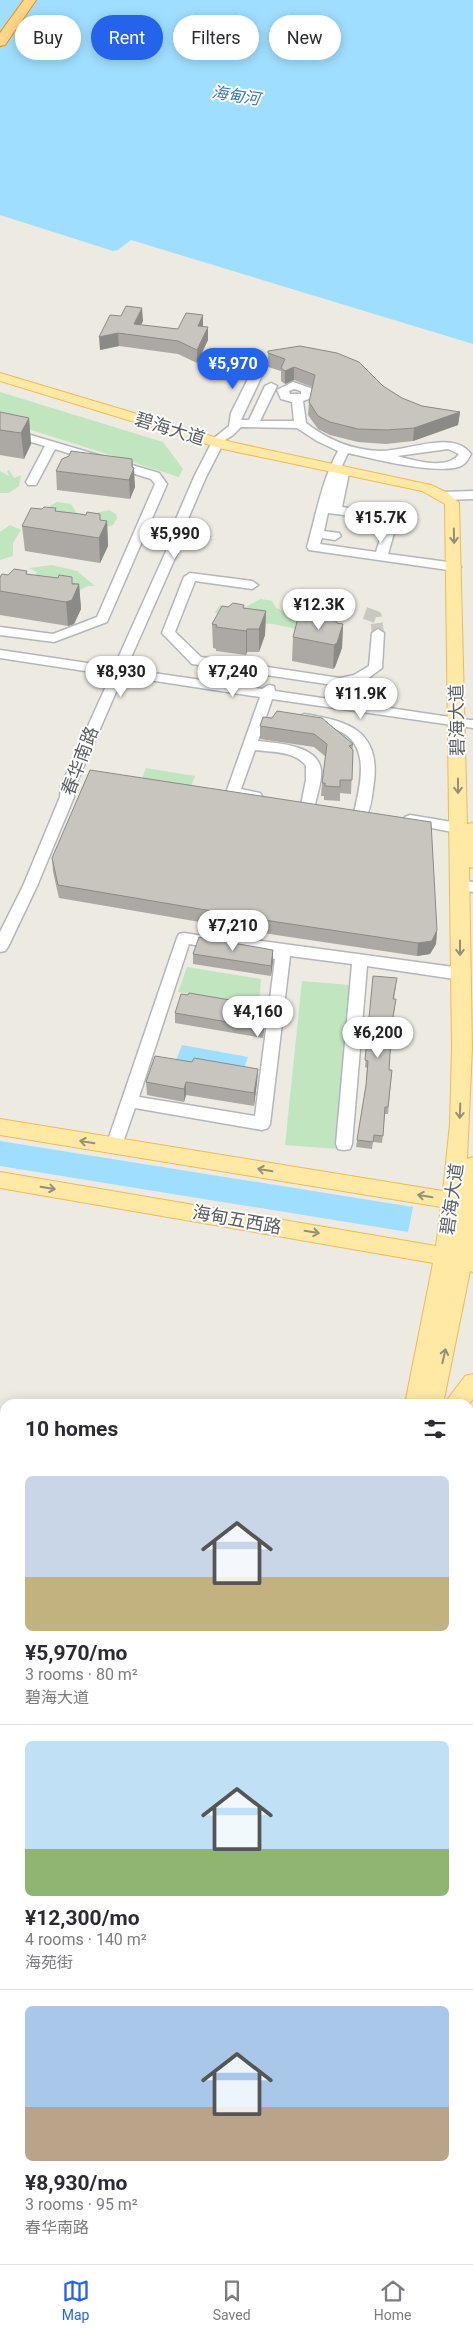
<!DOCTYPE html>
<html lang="en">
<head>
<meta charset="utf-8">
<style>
  body { margin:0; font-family:Roboto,"Noto Sans SC",sans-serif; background:#f2f2f3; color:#2b2b33; height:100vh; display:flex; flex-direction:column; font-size:19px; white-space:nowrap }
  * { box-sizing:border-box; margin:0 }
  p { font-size:16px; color:#7c7c81 }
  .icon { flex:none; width:28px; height:28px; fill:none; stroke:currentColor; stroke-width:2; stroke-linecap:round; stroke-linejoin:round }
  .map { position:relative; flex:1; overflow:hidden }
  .drawer { position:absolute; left:0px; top:1399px; width:474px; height:866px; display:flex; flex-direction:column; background:#fff; border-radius:15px 15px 0 0; box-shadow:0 2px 12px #0003 }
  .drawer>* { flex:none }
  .banner { position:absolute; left:15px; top:15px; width:444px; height:45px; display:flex; gap:10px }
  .price { position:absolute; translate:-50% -42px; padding:0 11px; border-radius:18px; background:#fff; color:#222; font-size:16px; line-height:32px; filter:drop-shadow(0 1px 2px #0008) }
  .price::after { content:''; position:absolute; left:50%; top:30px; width:15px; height:11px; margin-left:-8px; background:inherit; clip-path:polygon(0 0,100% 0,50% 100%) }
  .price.current { background:#2563eb; color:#fff }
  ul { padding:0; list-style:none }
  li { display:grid; align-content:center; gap:10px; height:265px; padding:0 25px }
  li+li { border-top:1px solid #e1e1e2 }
  li span { display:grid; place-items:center; height:155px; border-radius:8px; color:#555 }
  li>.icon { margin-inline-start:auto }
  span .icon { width:90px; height:90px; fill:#fffc; stroke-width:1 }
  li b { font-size:21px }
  h2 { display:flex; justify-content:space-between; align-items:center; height:60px; padding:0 25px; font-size:21px }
  .chip { padding:0 18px; border-radius:22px; background:#fff; box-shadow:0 2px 12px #0003; font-size:18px; line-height:45px }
  .chip.current { background:#2563eb; color:#fff }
  .tab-bar { display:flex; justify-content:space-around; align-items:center; height:70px; border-top:1px solid #e1e1e2; background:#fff; font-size:14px; color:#7c7c81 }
  .tab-bar a { display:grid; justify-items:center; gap:2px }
  .tab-bar .current { color:#2563eb }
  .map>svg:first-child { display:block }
</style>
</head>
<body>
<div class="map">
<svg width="473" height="2264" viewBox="0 0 473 2264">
  <rect width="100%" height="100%" fill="#edeae2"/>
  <g fill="#c1e5be">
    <polygon points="0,392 163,442 183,469 179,477 0,420"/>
    <polygon points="9,470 14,478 21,475 19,486 9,493 0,493 0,471 9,476 7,471"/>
    <polygon points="57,502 71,504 76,512 83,516 109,510 116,514 117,518 113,525 99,530 47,522 52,508 50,506"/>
    <polygon points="10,525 21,530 13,543 13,556 0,560 0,532"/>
    <polygon points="52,565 77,571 95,586 88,586 76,592 32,582 37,572 29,568"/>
    <path d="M261 599 272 601 276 608 285 611C298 608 307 596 321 607L320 615 325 619 296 629 274 624 248 623 218 615 215 612 220 605 243 608Z"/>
    <polygon points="146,768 195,776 190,789 141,782"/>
    <polygon points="187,967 261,979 259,1006 178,992"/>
    <polygon points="302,981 350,985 338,1149 285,1145"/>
  </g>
  <g fill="#a0deff">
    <polygon points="0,0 473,0 473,344 131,240 118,250 113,251 0,215"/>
    <polygon points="182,1045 248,1057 243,1072 176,1060"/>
    <polygon points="0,1141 413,1207 408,1232 0,1166"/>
  </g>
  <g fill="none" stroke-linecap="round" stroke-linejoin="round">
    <polyline stroke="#c8c7c2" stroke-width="12" stroke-dasharray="12 6" stroke-linecap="butt" points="365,613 376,617 378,633"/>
    <g stroke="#b3b6ba" stroke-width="3">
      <g id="minor">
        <path d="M261 362 267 365 241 420H249L265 386 271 383 277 386 260 421H294L292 402 281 399 277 390 293 382 313 389 311 398 303 401 306 423C328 440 351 450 380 451 406 452 453 429 471 454 469 457 467 462 464 464 447 478 370 458 348 453L340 470H347L349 473 342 507 384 513 396 526 388 554 455 563 461 567 455 571 309 550 307 547C316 515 322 480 338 451L317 441 297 428 241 427 233 435 225 440 206 477 185 526 179 549 126 669 262 689 269 685 274 686 275 691 470 720H473V728L272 699 258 741C277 743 318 745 321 770 322 782 317 794 315 805L308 810 301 805 306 780V766C296 751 271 752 255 750L241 789 260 793 262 796 260 799C250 802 233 799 227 790L260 697 123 676 75 786 74 797 37 886 8 947 5 951 0 952V932L23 886 60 797 61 786 111 675 0 658V650L114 667 167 549 173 526 194 477 214 438 229 426 231 413 255 365ZM294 389 301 391V394H290L289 391ZM448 449 459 454C447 471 414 460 397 456ZM328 513 376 519 384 527 376 552 320 544 322 538 335 540 341 536 339 533 324 531Z"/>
        <polygon points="0,426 159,473 167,484 107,622 54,642 0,635 0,627 53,634 97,617 155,484 151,479 55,449 36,485 28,485 26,482 45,446 0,433"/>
        <polygon points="473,491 473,499 443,500 437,496 443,492"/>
        <polygon points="190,573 252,581 258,585 252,589 195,581 175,632 201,657 340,678 354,675 369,666 372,633 378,629 384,633 382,668 363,682 340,686 192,664 162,633 184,577"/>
        <path d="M304 714C348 721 380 730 374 782 372 793 372 807 366 816L361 818 354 813C360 785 372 744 337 730 325 725 312 724 299 721L297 718Z"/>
        <polygon points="410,815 458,823 465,828 458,833 405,823 403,820 405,817"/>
        <polygon points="460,880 473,882 473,892 455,889 453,885 455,881"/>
        <path d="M184 933 204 936 210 934 461 968 466 970 469 974 466 978 461 980 367 966 352 1144 350 1149 344 1150 338 1149 336 1144 352 964 290 956 270 1124 268 1128 262 1130 135 1108 120 1151 114 1152 108 1151 106 1146 177 938 179 934ZM189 944 219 949 225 946 244 949 246 954 275 959 255 1116 139 1097Z"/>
      </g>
    </g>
    <g stroke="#f2b956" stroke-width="2">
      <g id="major">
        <polygon points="0,373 231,442 431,485 448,493 459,503 467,824 473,823 473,868 469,867 472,1048 467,1159 473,1157 473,1272 470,1271 443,1404 405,1404 433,1263 0,1188 0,1172 436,1246 441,1207 0,1135 0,1119 443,1191 450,1124 452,1048 445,504 422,491 223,449 0,381"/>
        <polygon points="473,1374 473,1399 469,1404 444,1404 465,1376"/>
        <polygon points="55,2260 110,2260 108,2264 53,2264"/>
      </g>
    </g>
    <g stroke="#ef9000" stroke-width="2">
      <polygon id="highway" points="24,0 36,0 5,45 0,46 0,33"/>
    </g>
    <use href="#minor" fill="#fff" fill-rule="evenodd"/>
    <use href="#major" fill="#ffe9a5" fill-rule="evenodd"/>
    <use href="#highway" fill="#fdd689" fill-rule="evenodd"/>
  </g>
  <g fill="#aca9a4">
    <polygon points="110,315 143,321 141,325 178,329 203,327 208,340 197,363 178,354 119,346 100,350"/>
    <polygon points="268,351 383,386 402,398 422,406 460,412 458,425 413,441 386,444 358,442 330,435 318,429 308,415 309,402 312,387 294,380 285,384 281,381 281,371 268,367"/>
    <polygon points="0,412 29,418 31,444 24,459 0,455"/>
    <polygon points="132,467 135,487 130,499 57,490 56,471"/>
    <polygon points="57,511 107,521 108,546 100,563 25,551 22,526"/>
    <polygon points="28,574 79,584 81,609 74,624 68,626 0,615 0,577 8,575"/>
    <polygon points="244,608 266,611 265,635 259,652 247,652 246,655 216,651 216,649 213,648 212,624"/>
    <polygon points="337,623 343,624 342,648 335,667 333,669 292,661 293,637"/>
    <polygon points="263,717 353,744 351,794 340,793 340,801 324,800 324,796 321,796 322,783 326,757 314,747 260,739 260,726"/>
    <polygon points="52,858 437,930 436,944 430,954 417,956 276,935 59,898 53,872"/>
    <polygon points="273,950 273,961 271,976 193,964 193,954"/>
    <polygon points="373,976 396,986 394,999 395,1006 392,1028 389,1070 392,1070 388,1114 385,1114 382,1143 373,1142 372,1149 356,1147 366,1086 367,1068 365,1067"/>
    <polygon points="175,1013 265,1017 263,1038 175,1023"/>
    <polygon points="192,1062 258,1069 257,1082 254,1106 186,1095 184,1102 147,1095 146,1082"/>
  </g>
  <g fill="#8c8a86">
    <polygon points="142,308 143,321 135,335 134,324"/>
    <polygon points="203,315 203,328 198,326"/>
    <polygon points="208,327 208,340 197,363 197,350"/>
    <polygon points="118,333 119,346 100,350 99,337"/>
    <polygon points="294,367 294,380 285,384 285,371"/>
    <polygon points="460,412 458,425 413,441 414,428"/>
    <polygon points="29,418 31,444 24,459 21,433"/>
    <polygon points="132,459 133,471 134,468 135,487 130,499 129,480"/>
    <polygon points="107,521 108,546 100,563 99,538"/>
    <polygon points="79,584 81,609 74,624 68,626 66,602"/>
    <polygon points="266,611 265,635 259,652 259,629"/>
    <polygon points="343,624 342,648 335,667 333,669 334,645"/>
    <polygon points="247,629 247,652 246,655 246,631"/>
    <polygon points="437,930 436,944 430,954 417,956 418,943"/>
    <polygon points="273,950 273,961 271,976 271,966"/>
    <polygon points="265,1006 265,1017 263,1038 263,1028"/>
    <polygon points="258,1069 257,1082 254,1106 254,1093"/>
    <polygon points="186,1082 186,1095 184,1102 184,1089"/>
  </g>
  <g fill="#c8c5bf" stroke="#8c8a86">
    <polygon points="126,306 142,308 134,324 178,329 186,313 203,315 198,326 208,327 197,350 178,341 118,333 99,337 110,315 121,316"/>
    <polygon points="300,346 337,353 359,362 383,386 402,398 422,406 460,412 414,428 387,430 358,429 330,422 318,416 309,402 315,375 294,367 285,371 281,368 285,359 268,353 268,351"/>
    <polygon points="0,412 29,418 21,433 0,430"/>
    <polygon points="71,451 132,459 132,467 134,468 129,480 56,471 62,459 69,456"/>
    <polygon points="44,507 56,508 55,511 80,514 86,515 87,512 100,514 100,520 107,521 99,538 22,526 31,508 42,509"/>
    <polygon points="14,569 27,571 26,574 58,578 59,575 72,577 72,584 79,584 72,600 66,602 0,591 0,577 2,574 8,575"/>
    <polygon points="233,603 244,605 243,608 266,611 259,629 247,629 246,631 216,627 217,625 212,624 222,606 228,607"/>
    <polygon points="298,618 322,621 323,618 334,619 337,623 343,624 337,643 334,645 293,637"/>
    <polygon points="277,711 322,718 353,744 349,746 353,750 352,780 340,780 340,787 325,786 325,783 322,783 327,744 314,734 260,726 263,717 272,718"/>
    <polygon points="90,770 431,822 437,930 432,941 418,943 277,922 58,885 52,858"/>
    <polygon points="199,937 273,950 271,966 193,954"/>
    <polygon points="373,976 397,978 393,999 396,999 392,1023 389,1070 392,1070 388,1107 385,1107 383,1136 374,1135 373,1142 357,1140 366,1085 368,1061 365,1060"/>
    <polygon points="189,993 265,1006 263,1028 175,1013 181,994 188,995"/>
    <polygon points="155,1056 192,1062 194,1058 258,1069 254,1093 186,1082 184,1089 146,1082"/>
  </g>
  <defs><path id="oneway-shaft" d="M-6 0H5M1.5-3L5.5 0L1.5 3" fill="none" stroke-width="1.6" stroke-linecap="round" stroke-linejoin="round" transform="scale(1.25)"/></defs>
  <g stroke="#948f7a">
    <use href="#oneway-shaft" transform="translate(454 536) rotate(89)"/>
    <use href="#oneway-shaft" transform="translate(458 786) rotate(90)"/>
    <use href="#oneway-shaft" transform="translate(460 948) rotate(90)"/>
    <use href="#oneway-shaft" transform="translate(460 1111) rotate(92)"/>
    <use href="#oneway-shaft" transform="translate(87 1142) rotate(-171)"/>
    <use href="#oneway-shaft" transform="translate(265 1170) rotate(-171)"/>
    <use href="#oneway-shaft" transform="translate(48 1188) rotate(9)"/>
    <use href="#oneway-shaft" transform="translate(425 1196) rotate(-170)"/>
    <use href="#oneway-shaft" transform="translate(312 1232) rotate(10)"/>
    <use href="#oneway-shaft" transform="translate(444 1356) rotate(-77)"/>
  </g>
  <g text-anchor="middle" stroke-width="4" stroke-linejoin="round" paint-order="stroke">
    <g font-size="16" font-style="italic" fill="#3b7aa8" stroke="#fff">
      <text transform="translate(236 95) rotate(9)" y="6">海甸河</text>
    </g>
    <g font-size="18" fill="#5a5f63" stroke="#fff">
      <text transform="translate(170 429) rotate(17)" y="6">碧海大道</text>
      <text transform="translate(457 720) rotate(-91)" y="6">碧海大道</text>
      <text transform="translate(80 761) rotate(-69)" y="6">春华南路</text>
      <text transform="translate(452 1199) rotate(-82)" y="6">碧海大道</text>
      <text transform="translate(237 1220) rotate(10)" y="6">海甸五西路</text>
    </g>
  </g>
</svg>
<b class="price current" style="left:233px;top:390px">¥5,970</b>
<b class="price" style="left:381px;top:544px">¥15.7K</b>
<b class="price" style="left:175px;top:560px">¥5,990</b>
<b class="price" style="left:319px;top:631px">¥12.3K</b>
<b class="price" style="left:121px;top:698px">¥8,930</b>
<b class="price" style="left:233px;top:698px">¥7,240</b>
<b class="price" style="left:361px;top:720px">¥11.9K</b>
<b class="price" style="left:233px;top:952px">¥7,210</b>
<b class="price" style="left:258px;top:1038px">¥4,160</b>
<b class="price" style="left:378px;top:1059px">¥6,200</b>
<div class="banner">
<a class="chip">Buy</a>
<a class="chip current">Rent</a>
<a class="chip">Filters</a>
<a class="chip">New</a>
</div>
<section class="drawer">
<h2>10 homes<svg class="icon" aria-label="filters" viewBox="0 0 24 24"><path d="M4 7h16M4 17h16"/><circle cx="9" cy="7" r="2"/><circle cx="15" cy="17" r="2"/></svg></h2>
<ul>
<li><span style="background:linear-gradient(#c9d6e8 65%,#c2b280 0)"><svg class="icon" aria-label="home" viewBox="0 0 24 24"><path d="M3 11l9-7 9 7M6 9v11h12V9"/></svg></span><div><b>¥5,970/mo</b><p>3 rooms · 80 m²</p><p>碧海大道</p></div></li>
<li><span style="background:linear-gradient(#bfe0f5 70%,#8fb573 0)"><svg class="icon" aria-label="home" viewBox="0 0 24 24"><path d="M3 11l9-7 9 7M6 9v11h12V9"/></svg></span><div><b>¥12,300/mo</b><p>4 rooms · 140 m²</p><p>海苑街</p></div></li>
<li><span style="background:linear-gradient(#a9c7e8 65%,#b9a48a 0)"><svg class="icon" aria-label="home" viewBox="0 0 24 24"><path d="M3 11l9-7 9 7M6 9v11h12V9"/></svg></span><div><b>¥8,930/mo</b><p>3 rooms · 95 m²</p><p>春华南路</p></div></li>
</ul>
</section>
</div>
<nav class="tab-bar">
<a class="current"><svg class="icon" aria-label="map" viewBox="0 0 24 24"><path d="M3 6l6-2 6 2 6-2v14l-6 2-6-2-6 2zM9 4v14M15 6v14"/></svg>Map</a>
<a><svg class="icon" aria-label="saved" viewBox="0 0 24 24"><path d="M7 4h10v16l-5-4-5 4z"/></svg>Saved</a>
<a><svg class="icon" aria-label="home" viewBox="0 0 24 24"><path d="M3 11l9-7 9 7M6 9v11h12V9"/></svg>Home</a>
</nav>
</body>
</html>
